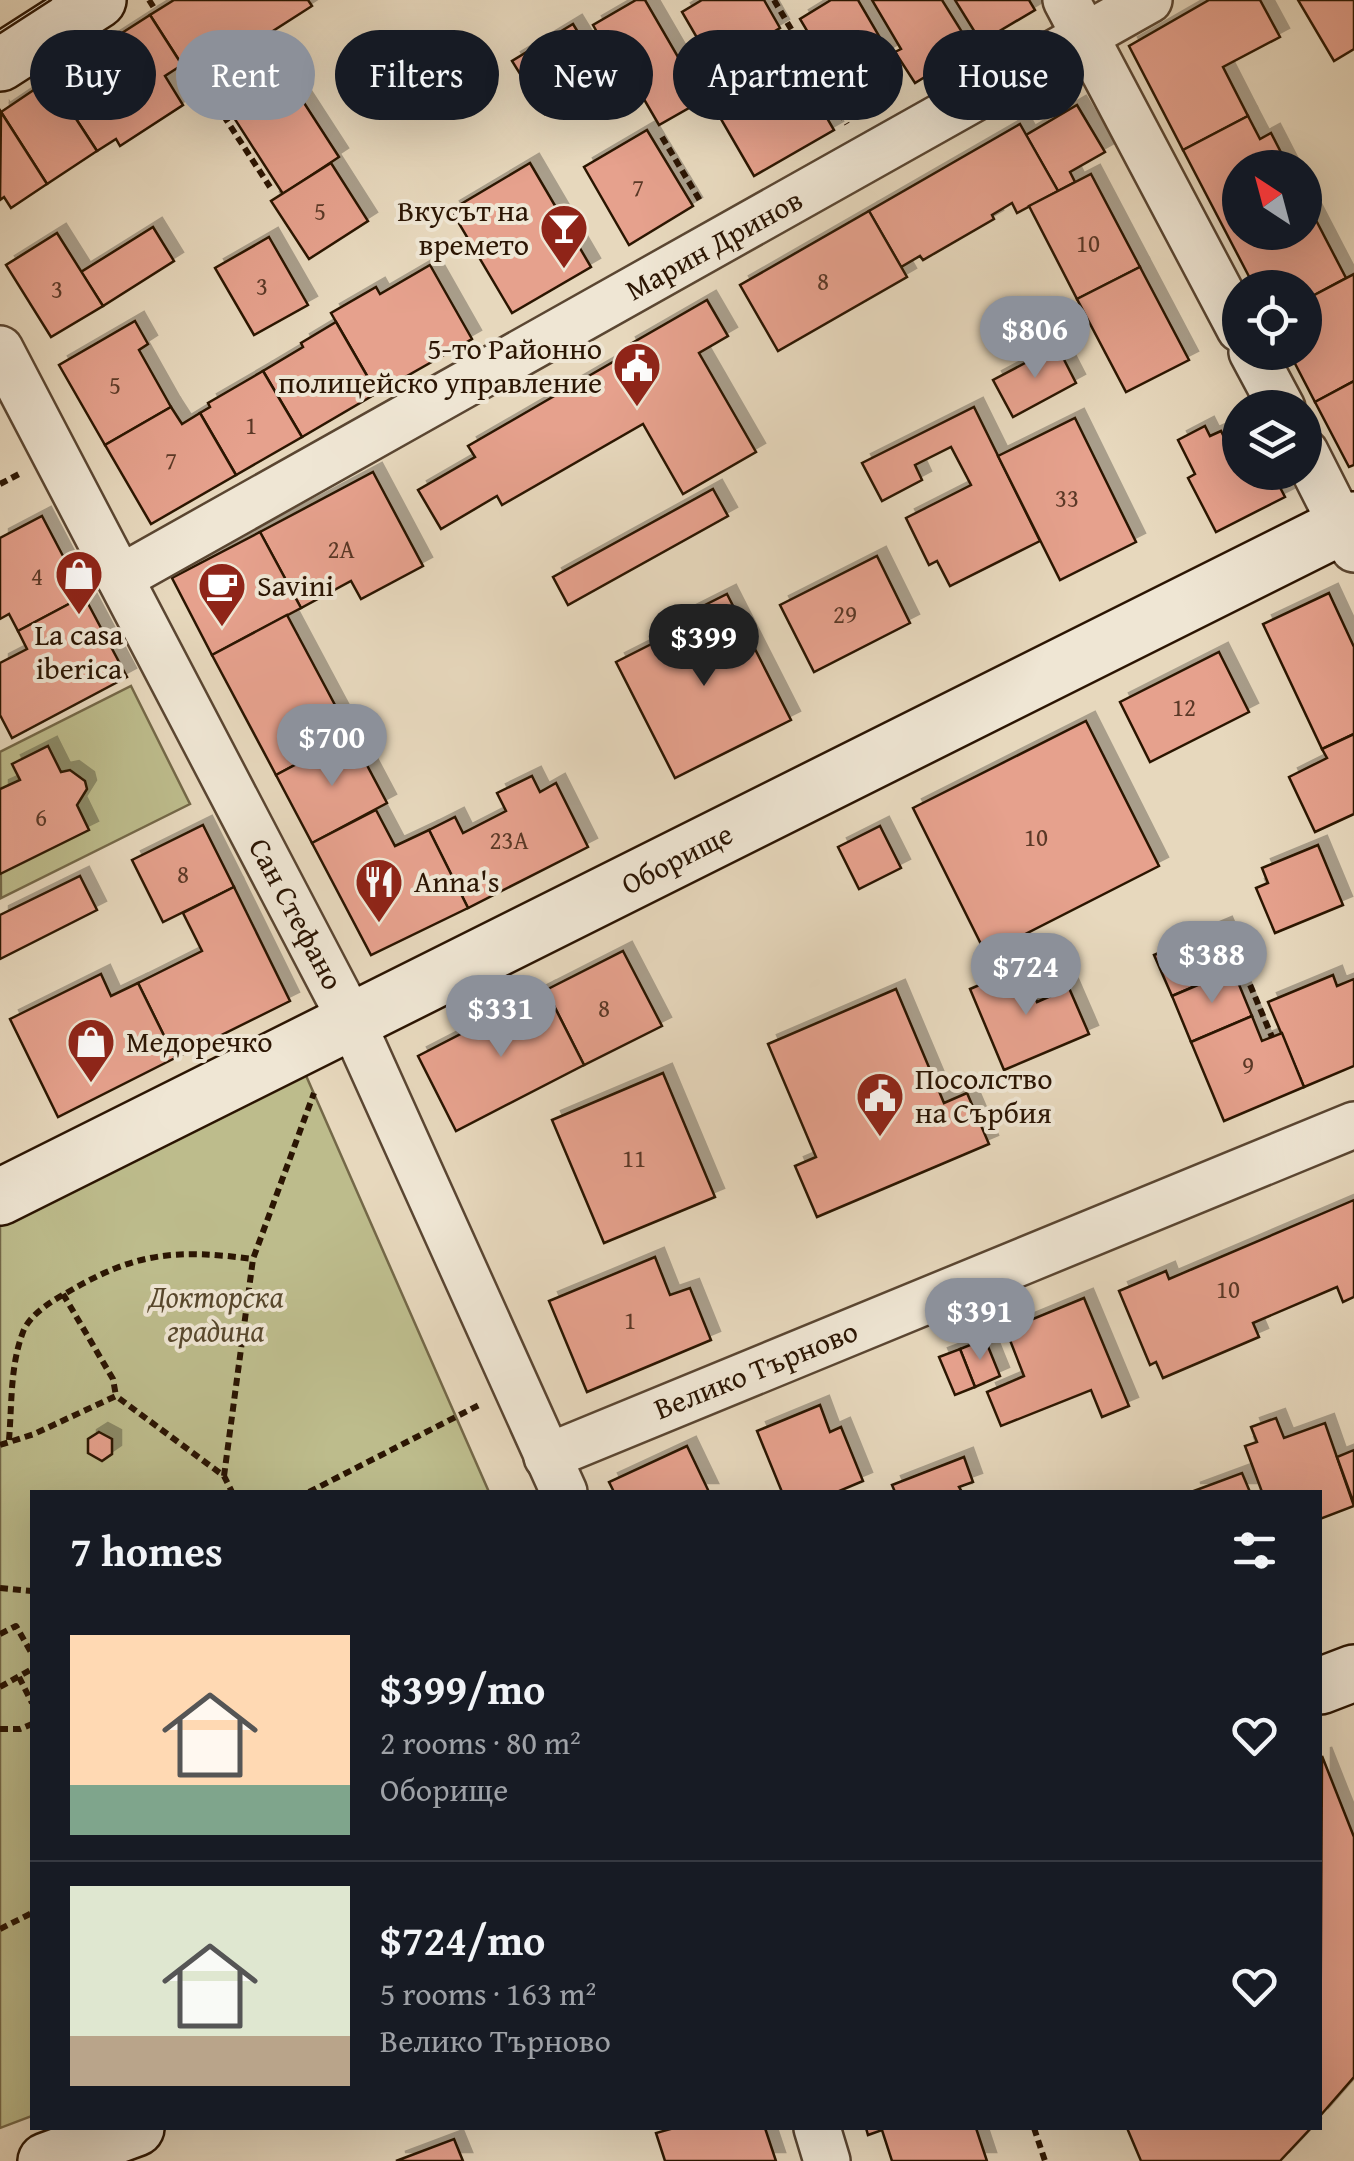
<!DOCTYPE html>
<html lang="en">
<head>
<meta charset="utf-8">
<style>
  body { margin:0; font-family:"Gentium Book Plus",serif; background:#20242c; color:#f1f3f6; height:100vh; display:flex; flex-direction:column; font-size:38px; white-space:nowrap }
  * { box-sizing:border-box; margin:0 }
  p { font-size:32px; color:#9ea1a6 }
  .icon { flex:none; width:55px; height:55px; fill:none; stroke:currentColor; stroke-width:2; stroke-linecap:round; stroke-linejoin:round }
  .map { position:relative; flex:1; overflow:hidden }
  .panel { position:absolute; left:30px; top:1490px; width:1292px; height:640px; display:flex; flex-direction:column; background:#171b24; border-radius:0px; box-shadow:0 10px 40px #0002 }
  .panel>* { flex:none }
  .top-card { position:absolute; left:30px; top:30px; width:1295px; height:90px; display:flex; gap:20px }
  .needle { width:65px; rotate:324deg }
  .fabs { position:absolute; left:1222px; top:150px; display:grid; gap:20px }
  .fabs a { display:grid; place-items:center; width:100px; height:100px; border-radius:50%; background:#171b24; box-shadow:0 10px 40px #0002; font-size:50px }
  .price { position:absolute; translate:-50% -85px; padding:0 22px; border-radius:35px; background:#8c9099; color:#fff; font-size:32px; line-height:65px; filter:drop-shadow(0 2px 5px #0008) }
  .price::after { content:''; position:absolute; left:50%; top:60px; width:30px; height:22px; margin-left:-15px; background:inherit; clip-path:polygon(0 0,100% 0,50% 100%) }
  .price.active { background:#222; color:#fff }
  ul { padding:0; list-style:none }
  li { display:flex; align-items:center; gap:30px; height:250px; padding:0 40px }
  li+li { border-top:2px solid #363941 }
  li span { display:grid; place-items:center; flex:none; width:280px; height:200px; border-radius:0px; color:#555 }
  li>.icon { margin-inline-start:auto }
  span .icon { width:120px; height:120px; fill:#fffc; stroke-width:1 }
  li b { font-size:42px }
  h2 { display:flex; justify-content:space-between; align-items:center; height:120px; padding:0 40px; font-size:42px }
  .chip { padding:0 35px; border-radius:45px; background:#171b24; box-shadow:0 10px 40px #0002; font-size:35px; line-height:90px }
  .chip.active { background:#8c9099; color:#fff }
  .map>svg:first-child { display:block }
</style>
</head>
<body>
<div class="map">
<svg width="1354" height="2161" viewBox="0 0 1354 2161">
  <defs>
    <filter id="shadow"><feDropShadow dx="9" dy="-9" stdDeviation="0" flood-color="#0004"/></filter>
  </defs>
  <rect width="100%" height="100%" fill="#e7d8bd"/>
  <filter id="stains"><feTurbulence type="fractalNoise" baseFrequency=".002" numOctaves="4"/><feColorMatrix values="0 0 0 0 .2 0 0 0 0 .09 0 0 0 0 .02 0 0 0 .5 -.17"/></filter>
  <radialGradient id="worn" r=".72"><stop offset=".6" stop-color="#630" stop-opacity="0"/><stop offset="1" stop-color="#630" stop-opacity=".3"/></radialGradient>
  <g fill="#bdbc8c" stroke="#746848" stroke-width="2.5">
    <polygon points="131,686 190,804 1,898 0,752"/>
    <polygon points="304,1071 489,1492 32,1492 32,2116 0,2128 0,1223"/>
  </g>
  <g fill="#e6a18d" stroke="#2b1503" stroke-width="2.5" filter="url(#shadow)">
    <polygon points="174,0 308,0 312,6 259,40 275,66 279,64 339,157 283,194 195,57 182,65 150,15"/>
    <polygon points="636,0 645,0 703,100 659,125 634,82 628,86 593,25"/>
    <polygon points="702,0 764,0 780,28 714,67 682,12"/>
    <polygon points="831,0 858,0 889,53 838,83 800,19"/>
    <polygon points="872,0 942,0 972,48 915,83 895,52 901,49"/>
    <polygon points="955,0 1029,0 1035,10 981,42"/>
    <polygon points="1209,0 1260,0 1280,37 1223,67 1248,116 1183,150 1129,46"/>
    <polygon points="1298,0 1354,0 1354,49 1334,61"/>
    <polygon points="150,15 182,65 165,76 183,105 120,146 116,139 97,151 50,79"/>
    <polygon points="573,24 606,78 545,114 512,61"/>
    <polygon points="798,68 834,130 754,176 718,114"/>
    <polygon points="50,79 97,151 47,184 1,112"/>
    <polygon points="1077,105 1105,152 1070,172 1075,182 1058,191 1026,135"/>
    <polygon points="1,112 47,184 11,208 4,197 0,200"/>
    <polygon points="1248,116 1260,139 1271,133 1289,168 1240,168 1240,232 1305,232 1305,199 1346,278 1305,300 1305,288 1255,288 1183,150"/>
    <polygon points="1020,124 1058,191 1017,213 1012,203 992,215 994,219 923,260 920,256 901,267 869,211"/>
    <polygon points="647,130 693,206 629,245 584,167"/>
    <polygon points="331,163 368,221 309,259 271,201"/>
    <polygon points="530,163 591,267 512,313 451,210"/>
    <polygon points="1091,174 1140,267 1077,299 1029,206"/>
    <polygon points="869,211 907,277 778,351 740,285"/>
    <polygon points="153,227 174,261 103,306 81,272"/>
    <polygon points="57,233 103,306 51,337 6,265"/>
    <polygon points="269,237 308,305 254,335 215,268"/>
    <polygon points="430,265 472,339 377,393 331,313 376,287 380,294"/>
    <polygon points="1140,267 1189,360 1126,392 1077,299"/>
    <polygon points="1354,274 1354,381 1315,402 1289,352 1305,352 1305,300"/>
    <polygon points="707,300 728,336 699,353 756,452 683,494 643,424 502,505 497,496 441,529 418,490 475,457 468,446 630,352 627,346"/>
    <polygon points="135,321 148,344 139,350 171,407 105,445 59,365"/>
    <polygon points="336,322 377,393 302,437 263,371 303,347 301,343"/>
    <polygon points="1057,346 1076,383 1013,417 993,380"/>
    <polygon points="263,371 302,437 236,475 200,413 210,407 208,403"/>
    <polygon points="1354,381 1354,465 1349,467 1315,402"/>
    <polygon points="171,407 182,424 200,413 236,475 151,524 105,445"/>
    <polygon points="974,407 1040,541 950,586 937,561 929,565 906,518 971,485 951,447 915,465 922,480 882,501 862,463"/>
    <polygon points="1075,418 1136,542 1060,580 998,456"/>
    <polygon points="1205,426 1210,436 1221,431 1226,441 1240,435 1240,472 1272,472 1285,497 1216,532 1188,478 1195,474 1178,440"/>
    <polygon points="373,472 423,566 361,599 351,581 301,608 260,532"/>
    <polygon points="713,489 728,516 568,605 553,577"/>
    <polygon points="42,516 84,596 18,631 9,614 0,619 0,538"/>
    <polygon points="260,532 301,608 212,655 172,578"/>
    <polygon points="877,556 910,623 814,672 780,605"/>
    <polygon points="1329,593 1354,647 1354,734 1322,749 1263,624"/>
    <polygon points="727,594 791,720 675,778 616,662 691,624 687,614"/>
    <polygon points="84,596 127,677 12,738 0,715 0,663 27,649 18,631"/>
    <polygon points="287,615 351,735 276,775 212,655"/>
    <polygon points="1219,652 1249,712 1150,762 1120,702"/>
    <polygon points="1086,721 1159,866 986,954 913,808"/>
    <polygon points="1354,734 1354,814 1315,832 1289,777 1327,758 1322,749"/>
    <polygon points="351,735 387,803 312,843 276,775"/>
    <polygon points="48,746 61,772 70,770 85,781 87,789 77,805 89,830 0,874 0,789 20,780 12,764"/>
    <polygon points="532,776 540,792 556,783 588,847 468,908 429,830 455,817 463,833 506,811 497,793"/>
    <polygon points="376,810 395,846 429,830 468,908 371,955 312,843"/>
    <polygon points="203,825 234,887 163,922 132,860"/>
    <polygon points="880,826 901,868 859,889 838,847"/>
    <polygon points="1318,845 1343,905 1275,933 1256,888 1268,883 1262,868"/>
    <polygon points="80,876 97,910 0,959 0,915"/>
    <polygon points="234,887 290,1001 175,1058 138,983 202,951 183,913"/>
    <polygon points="1223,926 1233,950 1225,953 1233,970 1172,996 1154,955"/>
    <polygon points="623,951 662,1026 584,1065 546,990"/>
    <polygon points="1022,967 1037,1002 1069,988 1089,1034 1004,1070 970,989"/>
    <polygon points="1233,970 1252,1016 1191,1042 1172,996"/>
    <polygon points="101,974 111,996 138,983 175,1058 58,1117 10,1019"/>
    <polygon points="1333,975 1337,986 1354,979 1354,1066 1304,1087 1268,1002"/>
    <polygon points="896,989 944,1103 967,1093 989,1144 817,1217 795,1166 816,1157 768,1044"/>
    <polygon points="546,990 584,1065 456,1131 418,1056"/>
    <polygon points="1252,1016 1262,1041 1282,1033 1304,1087 1224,1121 1191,1042"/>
    <polygon points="663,1073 715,1197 604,1243 552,1120"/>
    <polygon points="1354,1200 1354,1297 1343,1302 1337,1287 1253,1323 1259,1337 1163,1378 1156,1362 1150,1365 1119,1291 1166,1271 1169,1279"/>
    <polygon points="655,1257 670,1295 690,1288 711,1340 587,1392 549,1301"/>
    <polygon points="1084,1298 1129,1406 1102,1417 1091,1390 1001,1426 987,1392 1024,1376 1006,1330"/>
    <polygon points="985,1339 1000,1376 975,1387 960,1349"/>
    <polygon points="960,1349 975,1387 955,1395 939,1357"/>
    <polygon points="820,1405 830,1432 841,1427 863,1481 837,1492 782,1492 757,1431"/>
    <polygon points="1276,1418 1284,1438 1325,1423 1354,1506 1320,1519 1320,1492 1262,1492 1245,1446 1257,1442 1251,1427"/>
    <polygon points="99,1432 112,1439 112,1454 102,1461 88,1453 88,1439"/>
    <polygon points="687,1446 709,1492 614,1492 609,1482"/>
    <polygon points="1354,1450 1354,1504 1337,1457"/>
    <polygon points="964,1457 973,1482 959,1487 962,1492 895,1492 892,1485"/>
    <polygon points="1242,1473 1250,1492 1191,1492"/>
    <polygon points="1322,1756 1354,1837 1354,2077 1320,2116"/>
    <polygon points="674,2128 765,2128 776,2161 665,2161 656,2133"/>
    <polygon points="866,2128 976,2128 987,2161 892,2161 882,2130 868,2135"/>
    <polygon points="1127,2128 1311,2128 1280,2161 1141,2161"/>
    <polygon points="454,2139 463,2161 396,2161"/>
  </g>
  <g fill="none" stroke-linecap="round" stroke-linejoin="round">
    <g stroke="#5a4632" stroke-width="50">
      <g id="street">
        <polyline points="1066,0 1240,329"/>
        <polyline points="0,349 352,1022 564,1492"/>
        <polyline points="1252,352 1282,408"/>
        <polyline points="1305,452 1354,549"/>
        <polyline points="120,578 1149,0"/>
        <polyline points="547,1457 1354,1125"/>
        <polyline points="817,2128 827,2161"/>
      </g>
    </g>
    <g stroke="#2b1503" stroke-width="60">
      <g id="secondary">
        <polyline points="0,63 98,0"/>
        <polyline points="0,1197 1354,520"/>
        <polyline points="1320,1686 1354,1673"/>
        <polyline points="46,2161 136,2128"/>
      </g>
    </g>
    <g stroke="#2b1503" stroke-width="6" stroke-dasharray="8 5" stroke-linecap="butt">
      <polyline points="149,0 156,11"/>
      <polyline points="774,0 847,124"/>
      <polyline points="188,61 270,187"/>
      <polyline points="662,137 702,204"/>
      <polyline points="0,484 21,473"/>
      <polyline points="1240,961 1272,1037"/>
      <polyline points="63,1294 113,1379 116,1396"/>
      <path d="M9 1440C12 1404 10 1366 23 1332 30 1314 52 1301 68 1292 136 1252 176 1249 253 1259"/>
      <polyline points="0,1445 34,1434 116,1396 224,1476 232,1492"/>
      <polyline points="224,1476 253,1259 314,1093"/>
      <polyline points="309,1492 481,1404"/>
      <polyline points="0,1588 32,1591"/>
      <polyline points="0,1634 16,1626 32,1654"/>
      <polyline points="19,1677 32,1703"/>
      <polyline points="0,1687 32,1669"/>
      <polyline points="0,1729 20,1729 32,1724"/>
      <polyline points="0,1929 32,1913"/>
      <polyline points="1034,2128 1045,2161"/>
    </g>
    <use href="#street" stroke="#efe6d4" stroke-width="45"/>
    <use href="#secondary" stroke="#efe6d4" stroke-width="55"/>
    <polyline stroke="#2b1503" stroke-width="2.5" points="0,33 51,0"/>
  </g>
  <defs>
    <g id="bar-pin" transform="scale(2.5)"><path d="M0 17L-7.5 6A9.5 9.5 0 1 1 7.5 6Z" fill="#8f2418" stroke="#efe6d4"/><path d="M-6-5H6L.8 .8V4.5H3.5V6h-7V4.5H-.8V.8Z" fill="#fff"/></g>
    <g id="civic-pin" transform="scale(2.5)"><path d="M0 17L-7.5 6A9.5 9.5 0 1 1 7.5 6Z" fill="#8f2418" stroke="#efe6d4"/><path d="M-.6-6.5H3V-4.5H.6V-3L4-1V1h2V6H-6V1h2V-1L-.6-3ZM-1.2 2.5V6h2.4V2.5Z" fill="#fff"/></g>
    <g id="shop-pin" transform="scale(2.5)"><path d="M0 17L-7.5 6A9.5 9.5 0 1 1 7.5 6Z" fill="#8f2418" stroke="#efe6d4"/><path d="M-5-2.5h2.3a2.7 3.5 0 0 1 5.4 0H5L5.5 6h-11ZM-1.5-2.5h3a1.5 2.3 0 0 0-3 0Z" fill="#fff"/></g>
    <g id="cafe-pin" transform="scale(2.5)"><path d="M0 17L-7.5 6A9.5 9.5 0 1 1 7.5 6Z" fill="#8f2418" stroke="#efe6d4"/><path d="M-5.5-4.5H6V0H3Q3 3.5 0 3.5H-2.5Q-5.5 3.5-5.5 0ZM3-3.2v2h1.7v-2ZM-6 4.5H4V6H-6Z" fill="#fff"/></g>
    <g id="restaurant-pin" transform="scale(2.5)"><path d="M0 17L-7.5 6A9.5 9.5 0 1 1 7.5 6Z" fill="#8f2418" stroke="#efe6d4"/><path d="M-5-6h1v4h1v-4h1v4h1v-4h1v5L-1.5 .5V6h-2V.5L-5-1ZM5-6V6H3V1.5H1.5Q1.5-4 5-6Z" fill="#fff"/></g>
  </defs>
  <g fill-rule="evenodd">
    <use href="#bar-pin" x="564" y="228"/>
    <use href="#civic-pin" x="637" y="366"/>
    <use href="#shop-pin" x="79" y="574"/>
    <use href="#cafe-pin" x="222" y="586"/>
    <use href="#restaurant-pin" x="379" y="882"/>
    <use href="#shop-pin" x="91" y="1042"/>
    <use href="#civic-pin" x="880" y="1096"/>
  </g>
  <g text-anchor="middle" stroke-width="8" stroke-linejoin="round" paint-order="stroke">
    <g font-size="25" fill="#5a3826">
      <text x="638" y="196">7</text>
      <text x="320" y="220">5</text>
      <text x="1088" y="252">10</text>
      <text x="823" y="290">8</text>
      <text x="262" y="295">3</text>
      <text x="57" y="298">3</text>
      <text x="115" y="394">5</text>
      <text x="251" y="434">1</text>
      <text x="171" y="469">7</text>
      <text x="1067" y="507">33</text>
      <text x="341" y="558">2А</text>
      <text x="37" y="585">4</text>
      <text x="845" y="623">29</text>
      <text x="1184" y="716">12</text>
      <text x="41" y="826">6</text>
      <text x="1036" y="846">10</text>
      <text x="509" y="849">23А</text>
      <text x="183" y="883">8</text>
      <text x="604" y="1017">8</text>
      <text x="1248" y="1074">9</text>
      <text x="634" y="1167">11</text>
      <text x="1228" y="1298">10</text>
      <text x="630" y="1329">1</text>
    </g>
    <g font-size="30" fill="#2b1503" stroke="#efe6d4" text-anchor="start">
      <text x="529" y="221" text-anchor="end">Вкусът на<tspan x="529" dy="34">времето</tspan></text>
      <text x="602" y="359" text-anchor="end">5-то Районно<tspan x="602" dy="34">полицейско управление</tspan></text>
      <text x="257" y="596">Savini</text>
      <text x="79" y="645" text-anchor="middle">La casa<tspan x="79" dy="34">iberica</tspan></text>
      <text x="414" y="892">Anna's</text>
      <text x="126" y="1052">Медоречко</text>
      <text x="915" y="1089">Посолство<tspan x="915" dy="34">на Сърбия</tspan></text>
    </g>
    <g font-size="30" fill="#2b1503" stroke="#efe6d4">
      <text transform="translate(714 245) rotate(-29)" y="10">Марин Дринов</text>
      <text transform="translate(677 859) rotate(-27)" y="10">Оборище</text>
      <text transform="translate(296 914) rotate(62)" y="10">Сан Стефано</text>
      <text transform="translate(756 1370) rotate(-22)" y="10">Велико Търново</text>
    </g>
    <g font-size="30" font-style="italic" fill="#57472c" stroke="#efe6d4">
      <text x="216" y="1307">Докторска<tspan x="216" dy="34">градина</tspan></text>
    </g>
  </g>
  <rect width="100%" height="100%" filter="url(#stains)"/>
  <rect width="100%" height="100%" fill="url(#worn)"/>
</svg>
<div class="fabs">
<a><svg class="needle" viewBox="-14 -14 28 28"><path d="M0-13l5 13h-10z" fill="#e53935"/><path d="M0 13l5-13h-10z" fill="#9ea1a6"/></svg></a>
<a><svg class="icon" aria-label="locate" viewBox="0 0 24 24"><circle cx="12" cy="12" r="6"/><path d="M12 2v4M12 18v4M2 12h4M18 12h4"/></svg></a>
<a><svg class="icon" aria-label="layers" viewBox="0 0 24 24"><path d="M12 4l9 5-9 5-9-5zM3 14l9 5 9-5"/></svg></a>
</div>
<b class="price" style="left:1035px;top:381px">$806</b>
<b class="price active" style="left:704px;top:689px">$399</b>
<b class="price" style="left:332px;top:789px">$700</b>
<b class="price" style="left:1212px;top:1006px">$388</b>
<b class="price" style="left:1026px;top:1018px">$724</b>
<b class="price" style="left:501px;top:1060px">$331</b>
<b class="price" style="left:980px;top:1363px">$391</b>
<div class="top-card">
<a class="chip">Buy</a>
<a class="chip active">Rent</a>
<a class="chip">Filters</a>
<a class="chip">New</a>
<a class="chip">Apartment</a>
<a class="chip">House</a>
</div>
<section class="panel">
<h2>7 homes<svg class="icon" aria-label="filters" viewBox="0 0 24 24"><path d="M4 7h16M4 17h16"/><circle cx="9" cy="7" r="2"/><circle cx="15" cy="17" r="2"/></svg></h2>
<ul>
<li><span style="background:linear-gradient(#ffd9b3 75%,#7fa58c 0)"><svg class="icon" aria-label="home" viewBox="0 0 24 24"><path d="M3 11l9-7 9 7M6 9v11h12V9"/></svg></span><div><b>$399/mo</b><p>2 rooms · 80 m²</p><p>Оборище</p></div><svg class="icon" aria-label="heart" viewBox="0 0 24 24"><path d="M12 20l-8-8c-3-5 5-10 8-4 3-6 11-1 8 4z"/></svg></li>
<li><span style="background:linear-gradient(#dfe7d0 75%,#b9a48a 0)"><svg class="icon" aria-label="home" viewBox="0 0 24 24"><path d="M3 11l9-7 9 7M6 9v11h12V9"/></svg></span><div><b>$724/mo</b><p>5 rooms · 163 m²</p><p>Велико Търново</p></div><svg class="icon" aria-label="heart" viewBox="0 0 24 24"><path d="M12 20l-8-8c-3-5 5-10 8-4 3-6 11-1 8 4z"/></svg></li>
</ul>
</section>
</div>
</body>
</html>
